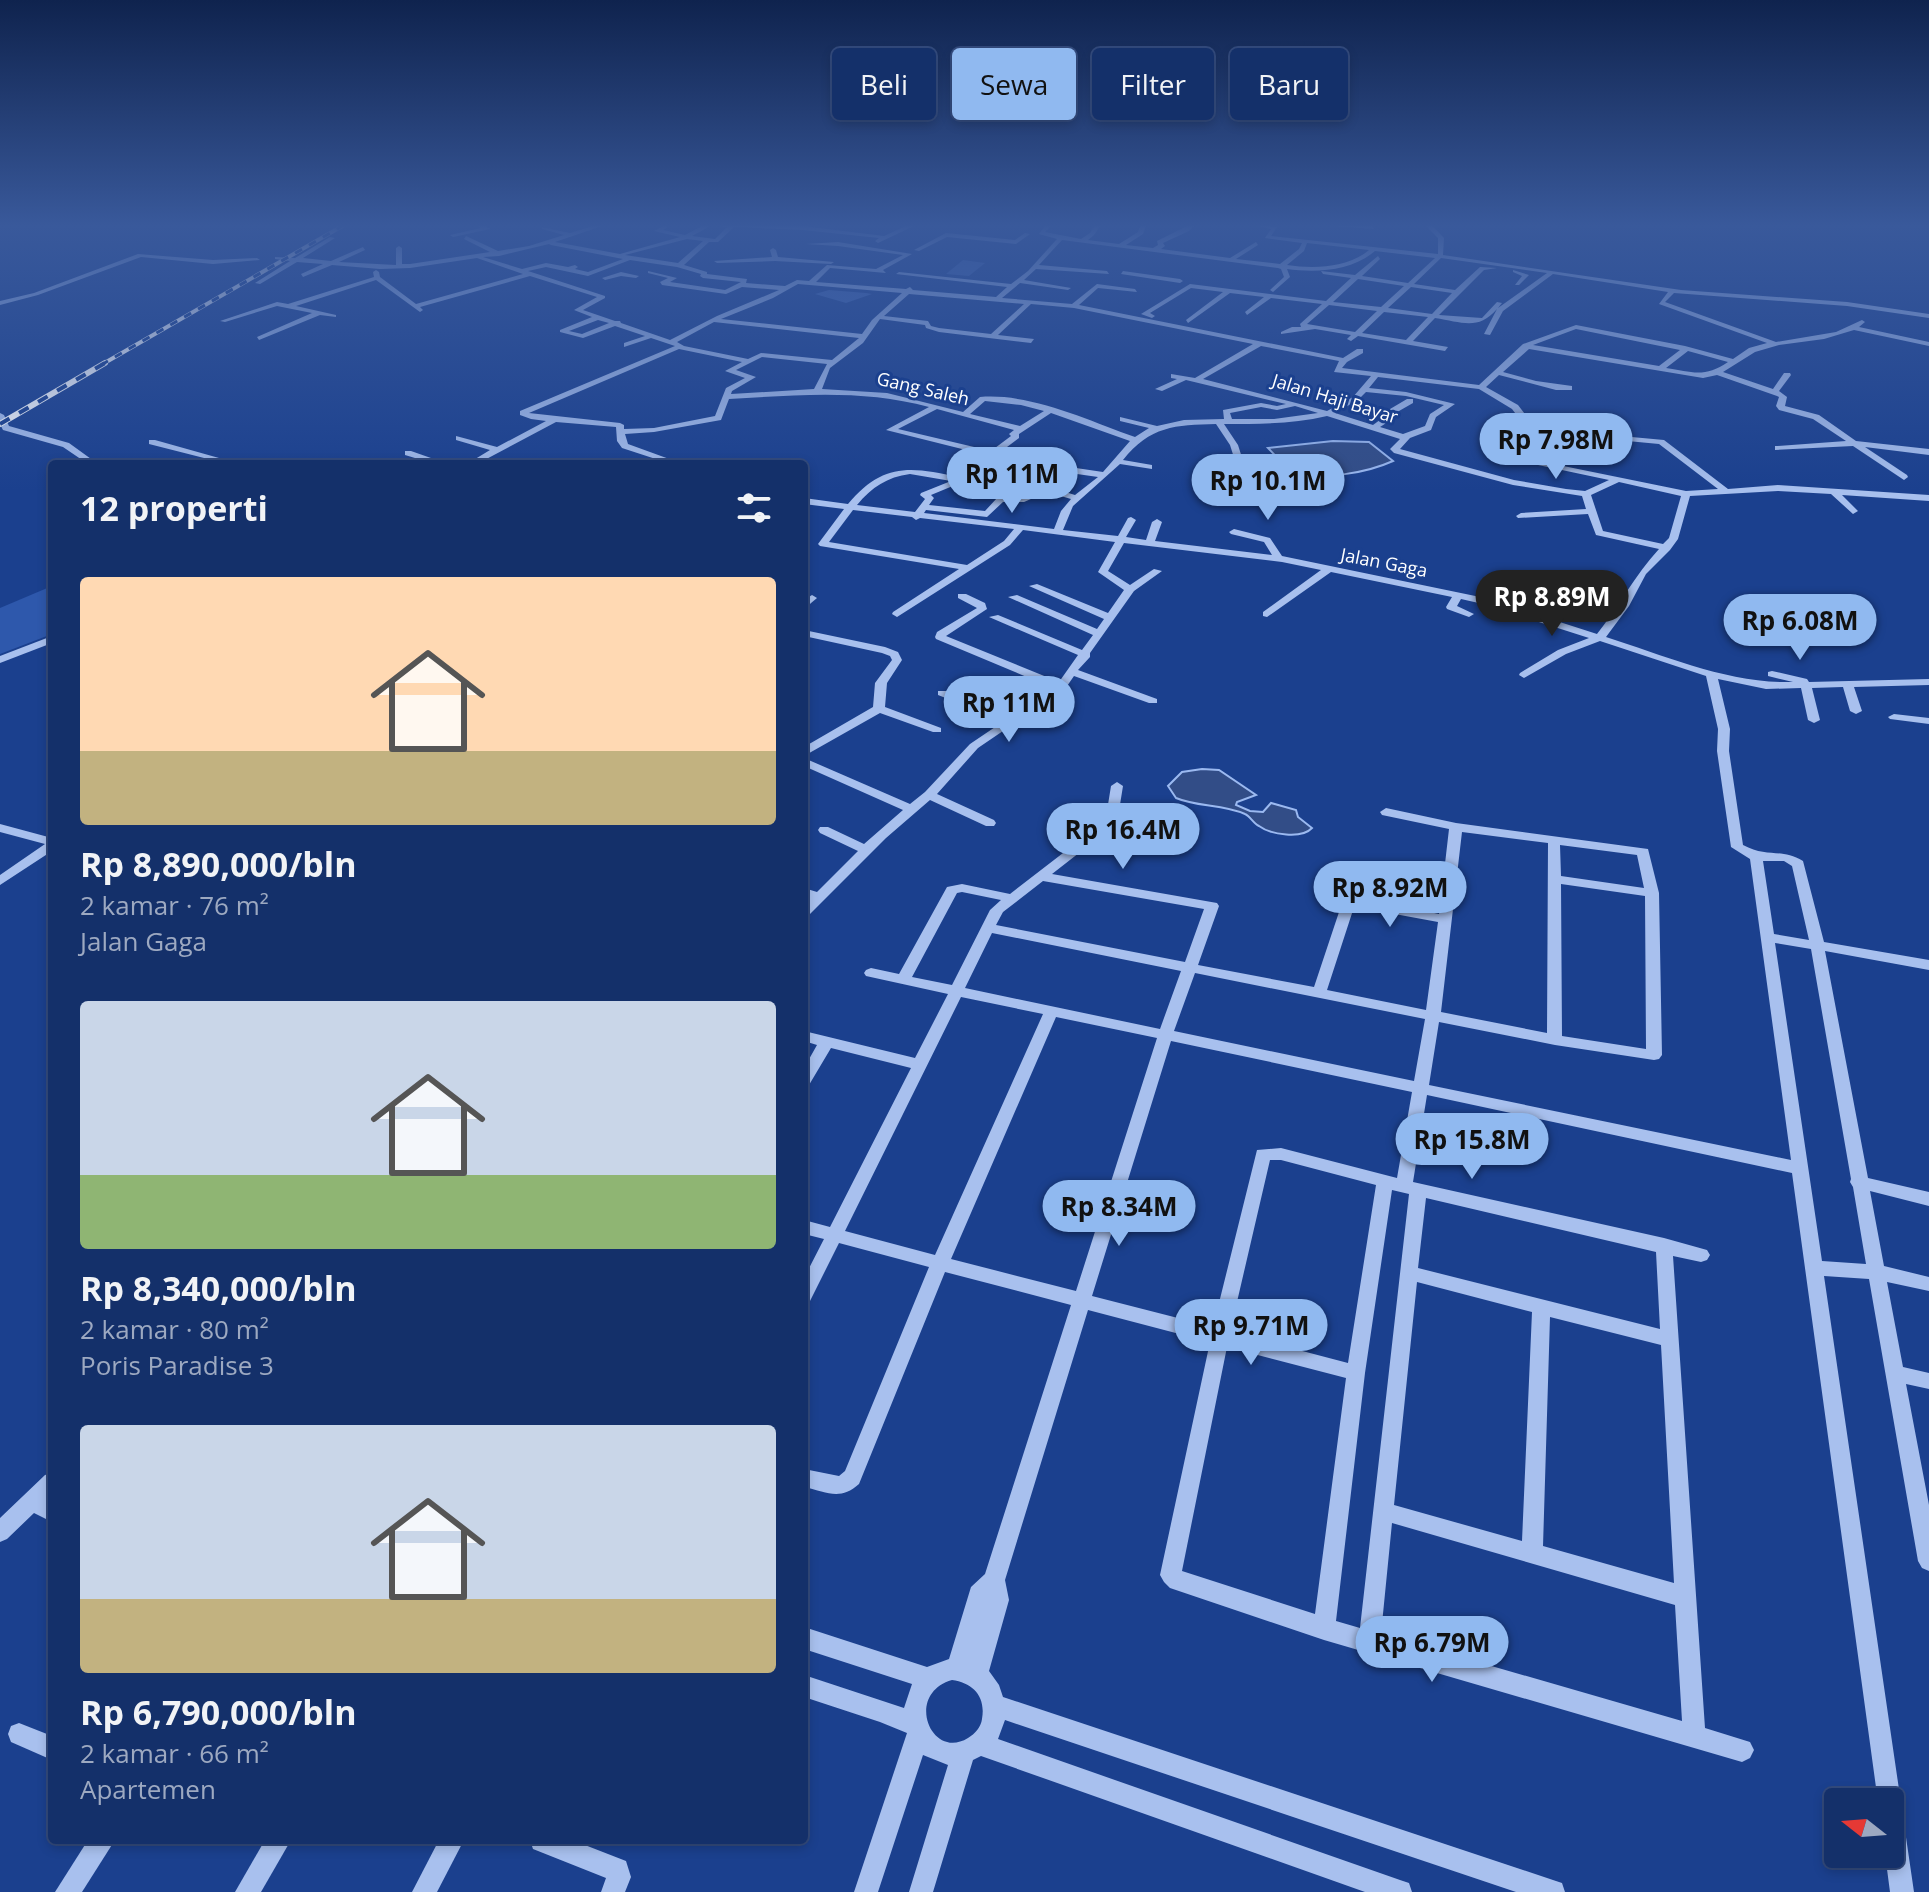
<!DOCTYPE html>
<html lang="id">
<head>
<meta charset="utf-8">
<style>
  body { margin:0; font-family:"Open Sans",sans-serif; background:#1d3870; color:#f1f3f6; height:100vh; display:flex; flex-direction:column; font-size:30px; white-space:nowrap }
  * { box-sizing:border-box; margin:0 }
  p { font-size:26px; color:#9da9c1 }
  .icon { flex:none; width:44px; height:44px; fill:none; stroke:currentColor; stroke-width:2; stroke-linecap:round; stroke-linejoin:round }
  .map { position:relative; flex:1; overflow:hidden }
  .side { position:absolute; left:48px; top:460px; width:760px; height:1384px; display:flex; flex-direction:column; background:#14306a; border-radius:8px; box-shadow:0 4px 12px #0003,0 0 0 2px #334b7e }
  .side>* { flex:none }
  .guide { position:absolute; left:832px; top:48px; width:760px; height:72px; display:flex; gap:16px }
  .needle { width:52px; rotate:287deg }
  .fabs { position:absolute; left:1824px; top:1788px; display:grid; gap:16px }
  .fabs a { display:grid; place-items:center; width:80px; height:80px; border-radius:8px; background:#14306a; box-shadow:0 4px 12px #0003,0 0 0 2px #334b7e; font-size:40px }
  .price { position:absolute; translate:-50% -68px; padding:0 18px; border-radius:28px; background:#90b9f0; color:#111; font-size:26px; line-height:52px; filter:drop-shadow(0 2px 4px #0008) }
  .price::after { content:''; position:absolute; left:50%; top:48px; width:24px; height:18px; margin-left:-12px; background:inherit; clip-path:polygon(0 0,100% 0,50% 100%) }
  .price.selected { background:#222; color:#fff }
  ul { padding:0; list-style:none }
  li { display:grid; align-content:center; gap:16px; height:424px; padding:0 32px }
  li span { display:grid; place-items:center; height:248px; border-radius:8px; color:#555 }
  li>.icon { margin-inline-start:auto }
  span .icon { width:144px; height:144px; fill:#fffc; stroke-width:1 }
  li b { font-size:34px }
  h2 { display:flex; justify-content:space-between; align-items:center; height:96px; padding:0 32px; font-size:34px }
  .chip { padding:0 28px; border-radius:8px; background:#14306a; box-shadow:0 4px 12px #0003,0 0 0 2px #334b7e; font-size:28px; line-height:72px }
  .chip.selected { background:#90b9f0; color:#111 }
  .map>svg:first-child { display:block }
</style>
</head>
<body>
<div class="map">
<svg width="1929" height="1892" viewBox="0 0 1929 1892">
  <rect width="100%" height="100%" fill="#1b408e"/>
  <polygon fill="#2e58ac" points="52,586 52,634 0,654 0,608"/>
  <g fill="#324d87" stroke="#9bb9f0" stroke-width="2">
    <path d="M1333 441 1369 442 1393 461C1362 475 1328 477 1295 476L1268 448Z"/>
    <path d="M1202 769 1219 770 1256 795 1237 802 1236 805 1250 811 1263 812 1271 803 1296 810 1298 817 1312 828C1302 839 1271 835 1259 826 1253 823 1250 816 1245 814 1223 804 1197 807 1176 798L1168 786 1182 772Z"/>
  </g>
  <g fill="#3f66b4">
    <polygon points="963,260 985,263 969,276 946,274"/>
    <polygon points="829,290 866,293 872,294 846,303 815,294"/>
  </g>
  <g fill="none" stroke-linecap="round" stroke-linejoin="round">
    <g fill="#a8c0ee" fill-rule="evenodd">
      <polygon points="476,225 484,225 490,229 453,237 450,235 481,228"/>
      <path d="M596 225H605L555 242 620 254 680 237 654 231 665 225 668 227 663 230 685 235 704 225H712L692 236 715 239 727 227 712 225 803 226 884 236 908 225H916L878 243 875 241 879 238 803 230 734 227 718 242H709L684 265 707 272V274L747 279 746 283 785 286 797 280 809 281 827 265 876 269 903 255 838 246 806 244 838 242 912 254 883 270 886 273 830 268 816 282 906 289 910 287 913 290 996 297 1007 287 896 274 899 272 1011 284 1028 271 1057 239 1039 234 1046 225H1052L1045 232 1081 239 1090 233 1095 225H1101L1094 235 1088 240 1119 244 1138 232 1140 225H1146L1143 234 1126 245 1153 248 1158 245 1157 241 1189 225H1195L1189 231 1163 243 1165 246 1161 249 1230 258 1256 242 1258 245 1236 259 1280 264 1299 249 1302 243 1265 238 1271 229 1253 225 1277 227 1271 236 1438 254V238L1425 225H1432L1444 238 1443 255 1681 290 1847 302 1929 314V318L1847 306 1674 293 1665 302 1776 342 1836 332 1862 320 1865 322 1859 327 1929 342V346L1854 330 1824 339 1779 345 1755 352 1723 372 1773 389 1784 373H1790L1791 375 1779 391 1787 397 1785 406 1819 415 1856 441 1929 449V455L1865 447 1907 475 1908 477 1904 480 1853 446 1775 450V446H1778L1846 441 1813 419 1779 410 1776 406 1779 397 1777 396 1717 375 1703 378 1529 349 1503 372 1536 381 1572 386V390H1556L1499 375 1486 387 1518 405 1531 422 1545 429 1664 440 1728 489 1778 485 1929 495V501L1842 495 1858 511 1853 514 1831 494 1778 491 1690 496 1678 539 1670 550 1646 574 1629 606 1606 637C1666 656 1729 684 1793 682L1768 676V672L1772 671 1807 679 1809 682 1929 679V685L1854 687 1862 711 1856 714 1850 711 1843 687 1812 688 1820 720 1814 723 1808 720 1801 688 1766 689 1718 679 1730 729 1729 751 1743 845C1767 858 1781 848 1803 861L1824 942 1929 960V970L1825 951 1868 1178 1929 1192V1206L1870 1191 1884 1266 1929 1277V1291L1887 1282 1903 1367 1929 1373V1389L1906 1384 1929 1505V1571L1922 1568 1918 1561 1869 1279 1824 1276 1914 1892H1890L1885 1854H1890V1802H1878L1792 1173 1427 1095 1413 1182 1664 1238 1707 1250 1710 1255 1707 1260 1701 1262 1673 1256 1705 1728 1750 1742 1754 1750 1750 1758 1742 1762 1324 1640 1170 1588 1164 1582 1160 1575 1210 1342 1088 1310 1005 1580 1009 1600 989 1671 999 1685 1003 1697 1553 1880 1562 1883 1565 1892H1516L1005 1720 998 1739 1400 1880 1409 1883 1412 1892H1365L981 1756 973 1760 933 1892H909L948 1765 923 1755 878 1892H854L907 1733 880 1722 804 1697V1675L904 1708 912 1684 804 1649V1627L927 1667 949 1659 971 1587 985 1574 1071 1305 945 1272 859 1484C840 1501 827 1492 804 1487V1469L839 1476 845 1471 929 1267 839 1243 810 1301 804 1303V1278L824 1239 804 1234V1220L830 1227 911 1068 831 1048 809 1085 804 1087V1068L817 1045 804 1041V1031L915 1058 948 994 866 976 864 973 866 970 871 968 899 974 947 887 962 884 1010 894 1102 823 1106 817 1111 786 1117 782 1123 786 1118 817 1111 828 1052 874 1217 903 1219 906 1198 965 1314 987 1345 894 1443 881 1449 829 1382 815 1380 812 1386 808 1456 823 1648 849 1659 893 1662 1055 1659 1059 1654 1060 1555 1045 1439 1022 1429 1085 1791 1160 1750 859 1731 847 1717 751 1718 729 1706 676 1600 641 1566 654 1524 678 1519 675 1520 673 1558 650 1589 638 1483 604 1461 599 1457 606 1474 614 1469 617 1447 609 1446 607 1452 597 1331 572 1267 617 1263 616V612L1321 570 1282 562 1124 543 1108 571 1130 585 1154 569 1162 571 1134 591 1090 653V657L1078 670 1157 699V703H1149L1074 676 1065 689 978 748 937 794 994 820 996 823 994 826H986L930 800 886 838 809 915 804 916V904L810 898 804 896V888L817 892 858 851 820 833 818 830 820 827H828L864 844 903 810 804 766V758L910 804 925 792 970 744 1004 721 938 695V691H946L1011 715 1053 688 936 639 935 637 937 632 977 608 958 598V594H966L985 603 987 609 946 636 1059 682 1078 655 989 617 998 615 1082 650 1093 635 1008 597 1017 595 1097 629 1104 619 1029 586 1037 584 1108 613 1124 590 1098 572 1115 542 1023 530 1010 545 897 617 892 614 893 612 959 569 820 546 818 544 844 509 804 504V498L848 504C882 463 910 466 958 477L986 455 886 430 929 407C863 389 797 395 729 399L721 420 654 432 625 434 628 444 683 464H671L622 448 617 441 616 427 556 422 477 464H467L490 450 456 440V436L497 447 546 421 531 419 520 415V411L675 346 651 338 624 347V343L645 336 615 326 583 338 560 332V330L592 317 574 310 597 297 530 276 420 307 423 310 420 312 376 280 296 306 336 315V317L320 315 259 340 257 337 312 313 277 306 225 322 220 321 277 302 288 304 374 277 373 272 376 270 379 272 380 277 416 304 523 274 477 258 410 268 380 269 332 265 303 277 301 274 323 264 297 262 260 284 255 283 290 261 275 259V257L295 258 330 237 335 238 303 258 331 261 363 247 365 250 339 262 396 265V248L399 246 402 248V264H410L490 252 464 239 466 236 498 251 529 246 564 235 542 229V227L570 233ZM687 239 703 241 678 263 625 255ZM1062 240 1278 268 1281 269 1284 277 1270 290 1273 292 1290 277 1287 269C1317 273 1352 271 1375 251L1435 258 1408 283 1362 276 1380 259 1378 256 1355 275 1321 271 1323 274 1351 278 1326 301 1190 284 1141 314 1152 318 1155 316 1150 313 1191 288 1223 292 1186 320 1188 323 1230 293 1264 297 1245 312 1247 315 1271 298 1322 304 1300 324 1301 327H1292L1281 332V334L1315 329 1351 335 1347 339 1351 341 1358 336 1445 351 1448 347 1413 341 1435 318C1462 322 1478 331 1497 309L1484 334 1490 335 1503 311 1553 274 1668 292 1659 304 1767 343 1749 348 1733 359 1685 346 1576 325 1523 344 1479 385 1342 368 1347 362 1363 353V349H1357L1343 358 1079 305 1098 288 1137 292 1135 289 1097 284 1072 304 1002 298 1020 283 1068 290 1071 288 1024 280 1036 269 1109 274 1107 271 1039 265ZM1307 243 1369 250C1348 268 1314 269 1287 265L1304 251ZM549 244 551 245 623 259 588 272 575 269 578 267 575 265 568 267 546 263 522 269 483 257 499 256ZM1441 258 1547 273 1498 308 1502 303 1497 302 1482 318 1439 315 1484 270 1497 268 1480 267 1455 290 1414 284ZM630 260 677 267 701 274 700 276 703 278 741 282 725 290 670 282 677 278 648 271V273L668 278 660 282 662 285 726 294 742 287 779 290 717 316 670 340 621 323 620 321H615L583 310 605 298V296L528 271 546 267 588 276ZM1358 279 1404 286 1381 307 1333 302ZM798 284 902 293 872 320 862 334 721 319 773 298ZM1411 287 1452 293 1432 314 1388 308ZM909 294 1024 304 991 334 939 328 931 326 928 321 884 316ZM1031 304 1074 308 1253 344 1195 378 1171 374V378L1177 379 1155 389 1162 391 1186 380 1286 404 1277 406 1261 403 1223 410 1224 419 1184 420 1157 426 1120 417V421L1149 428 1135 437C1087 420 1032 393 980 397L963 412 887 393 822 389 830 368 863 343 880 319 925 325 926 328 939 332 1031 343 1034 339 998 335ZM1329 305 1377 311 1355 332 1307 324ZM1384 312 1428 317 1406 340 1362 333ZM598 320 609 323 582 334 569 331ZM714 322 859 338 832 360 761 353 748 359 684 346 677 342ZM1576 329 1680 350 1659 366 1533 345ZM1261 346 1339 361 1334 372 1371 376 1353 397 1327 411 1203 379ZM679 349 742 362 725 371 745 378 726 388 715 416 654 428 624 429V425L620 423 529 413ZM1688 351 1728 362C1705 378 1692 372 1666 368ZM762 357 827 364 814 389 731 394 732 391 756 377 736 370ZM1378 377 1479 389 1512 409 1525 426 1543 433 1659 444 1718 489 1686 491 1505 454 1501 457 1609 480 1585 491 1566 489 1514 480 1400 449 1410 438 1431 430 1436 417 1455 404 1406 392 1369 388ZM1366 392 1406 396 1444 405 1430 414 1425 426 1403 434 1380 427 1391 420 1392 415 1413 403V399H1407L1385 412 1384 417 1373 425 1335 413 1358 400ZM985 401 1021 405 1044 411 1020 426 970 414ZM1295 406 1318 413 1274 419H1232L1230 413 1261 407 1277 410ZM937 409 1014 430 1009 434 1011 436 991 451 898 429ZM1051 413 1130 441 1103 472 1049 464 999 453 1019 438V434ZM1327 416 1400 439 1390 449 1394 453 1513 485 1582 496 1586 509 1521 513 1516 516 1518 518 1588 514 1596 535 1659 549C1635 575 1619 606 1597 634L1485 598 1282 556 1270 538 1234 529 1229 532 1231 534 1264 542 1272 555 1155 541 1162 522 1157 519 1152 522 1146 540 1126 537 1136 520 1131 517 1128 518 1118 536 1063 530 1073 506 1120 464 1152 469V465L1123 460C1150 426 1175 425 1216 424L1230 445 1236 464 1240 467 1244 464 1238 445 1224 424C1259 424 1293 424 1327 416ZM994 457 1049 470 1098 477 1075 495 1046 486 1029 495 1019 497 966 479ZM910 474 951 481 921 493 920 495 925 499 915 512 857 505C872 487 887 477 910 474ZM1619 482 1681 496 1669 538 1663 544 1603 531 1591 495ZM960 483 1001 497 997 498 985 511 929 505 934 498 931 495ZM1047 492 1071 499 1061 511 1054 529 924 513 926 510 987 517 1003 502H1024ZM853 510 912 517 916 520 920 518 1014 529 1004 541 967 565 829 542ZM1462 832 1548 843 1547 1033 1441 1012ZM1560 845 1637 855 1644 888 1561 876ZM1763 861H1784L1792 866 1809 940 1774 934ZM1043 881 1204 909 1185 962 996 925 1003 912ZM1561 884 1645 896 1646 1049 1562 1036ZM1442 889 1439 914 1367 899ZM962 892 1001 900 990 910 952 985 912 977 957 893ZM1355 904 1373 910 1438 922 1426 1010 1327 990ZM992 933 1181 971 1160 1029 965 988ZM1775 943 1811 949 1851 1179 1850 1182 1853 1187 1866 1264 1822 1261ZM1195 973 1425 1019 1414 1081 1174 1031ZM961 997 1043 1014 935 1255 845 1231ZM1056 1017 1157 1038 1076 1291 951 1259ZM1171 1041 1412 1092 1397 1178 1281 1148 1257 1150 1213 1327 1092 1296ZM1270 1160H1281L1376 1185 1348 1363 1230 1332ZM1392 1190 1409 1194 1360 1628 1336 1621 1365 1373ZM1426 1198 1656 1252 1660 1329 1418 1268ZM1417 1282 1532 1312 1522 1541 1394 1505ZM1550 1317 1661 1345 1674 1583 1543 1546ZM1227 1347 1346 1378 1315 1614 1182 1571ZM1392 1523 1675 1605 1682 1721 1381 1634ZM952 1680C973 1683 986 1696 982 1719 981 1727 975 1734 968 1738 931 1761 904 1694 952 1680Z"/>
      <polygon points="1372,225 1374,229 1332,226 1333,225"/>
      <polygon points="946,233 1015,240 1025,233 1030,234 1016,244 947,237 919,251 914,250"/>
      <polygon points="773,248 776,250 778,257 834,262 831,264 775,261 717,263 714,261 772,257 770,250"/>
      <polygon points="138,254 213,260 257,258 260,260 213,264 141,257 38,295 0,305 0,301 34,293"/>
      <polygon points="1513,270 1529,275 1519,285 1515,285 1522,276 1513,272"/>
      <polygon points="1123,271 1180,279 1183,281 1180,283 1121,274"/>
      <polygon points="621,272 639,276 636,278 621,276 605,280 602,278"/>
      <polygon points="0,413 4,415 9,426 69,443 98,464 88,464 63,447 3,430 0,424"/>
      <polygon points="149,440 155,440 219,458 211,464 201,464 208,459 149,444"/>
      <polygon points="405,451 411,451 448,464 435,464 405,455"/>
      <polygon points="812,595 817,598 804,609 804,600"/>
      <polygon points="804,630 885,647 898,652 902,660 887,683 885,707 941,728 941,732 933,732 880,713 804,756 804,747 873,707 875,683 892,660 890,656 882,653 804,636"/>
      <polygon points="52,636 52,643 0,663 0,656"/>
      <polygon points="1894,714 1929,718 1929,724 1890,719 1888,717"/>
      <polygon points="0,824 52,838 52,851 0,885 0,875 45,844 0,832"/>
      <polygon points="52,1473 52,1495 48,1499 52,1501 52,1522 34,1513 7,1539 0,1542 0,1518 45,1475"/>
      <polygon points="19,1723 52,1736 52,1760 11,1742 8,1734 11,1726"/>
      <polygon points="88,1840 115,1840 82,1892 55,1892"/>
      <polygon points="265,1840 291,1840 261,1892 235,1892"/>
      <polygon points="439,1840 464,1840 437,1892 412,1892"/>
      <polygon points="530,1840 572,1840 626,1861 631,1877 625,1892 601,1892 606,1878 533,1849"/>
    </g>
    <g stroke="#fff" stroke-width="4">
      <polyline id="rail-far1" points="101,365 344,225"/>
    </g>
    <g stroke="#fff" stroke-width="6">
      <polyline id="rail" points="0,424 105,363"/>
    </g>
    <use href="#rail-far1" stroke="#1b408e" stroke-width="3" stroke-dasharray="8" stroke-linecap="butt"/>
    <use href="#rail" stroke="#1b408e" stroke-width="4" stroke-dasharray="11" stroke-linecap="butt"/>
  </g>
  <linearGradient id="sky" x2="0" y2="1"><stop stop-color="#0f234e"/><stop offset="0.46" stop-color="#39599b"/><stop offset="1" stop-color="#39599b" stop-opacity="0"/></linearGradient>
  <rect width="1929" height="490" fill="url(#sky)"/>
  <g text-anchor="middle" stroke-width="6" stroke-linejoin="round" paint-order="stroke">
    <g font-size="18" fill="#fff" stroke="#1b408e">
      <text transform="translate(923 389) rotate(13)" y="6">Gang Saleh</text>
      <text transform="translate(1335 399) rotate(17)" y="6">Jalan Haji Bayar</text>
      <text transform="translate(1384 563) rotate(11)" y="6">Jalan Gaga</text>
    </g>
  </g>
</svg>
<div class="fabs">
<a><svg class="needle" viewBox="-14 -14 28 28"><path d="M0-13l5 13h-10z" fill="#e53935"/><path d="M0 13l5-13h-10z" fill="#9da9c1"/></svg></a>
</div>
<b class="price" style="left:1556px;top:481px">Rp 7.98M</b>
<b class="price" style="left:1012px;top:515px">Rp 11M</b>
<b class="price" style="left:1268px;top:522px">Rp 10.1M</b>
<b class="price selected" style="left:1552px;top:638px">Rp 8.89M</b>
<b class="price" style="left:1800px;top:662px">Rp 6.08M</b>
<b class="price" style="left:1009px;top:744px">Rp 11M</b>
<b class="price" style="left:1123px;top:871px">Rp 16.4M</b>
<b class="price" style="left:1390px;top:929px">Rp 8.92M</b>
<b class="price" style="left:1472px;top:1181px">Rp 15.8M</b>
<b class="price" style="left:1119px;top:1248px">Rp 8.34M</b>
<b class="price" style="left:1251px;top:1367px">Rp 9.71M</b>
<b class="price" style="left:1432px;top:1684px">Rp 6.79M</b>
<div class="guide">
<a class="chip">Beli</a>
<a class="chip selected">Sewa</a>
<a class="chip">Filter</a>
<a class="chip">Baru</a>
</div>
<section class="side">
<h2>12 properti<svg class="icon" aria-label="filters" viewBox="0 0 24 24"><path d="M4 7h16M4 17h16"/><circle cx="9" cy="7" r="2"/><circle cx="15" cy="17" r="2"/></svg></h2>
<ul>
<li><span style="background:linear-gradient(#ffd9b3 70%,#c2b280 0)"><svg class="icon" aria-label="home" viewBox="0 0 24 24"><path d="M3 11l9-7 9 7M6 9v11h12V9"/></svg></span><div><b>Rp 8,890,000/bln</b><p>2 kamar · 76 m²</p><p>Jalan Gaga</p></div></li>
<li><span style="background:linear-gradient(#c9d6e8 70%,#8fb573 0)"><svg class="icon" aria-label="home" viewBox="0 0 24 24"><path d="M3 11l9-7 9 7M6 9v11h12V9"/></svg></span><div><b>Rp 8,340,000/bln</b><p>2 kamar · 80 m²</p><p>Poris Paradise 3</p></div></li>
<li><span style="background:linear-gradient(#c9d6e8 70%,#c2b280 0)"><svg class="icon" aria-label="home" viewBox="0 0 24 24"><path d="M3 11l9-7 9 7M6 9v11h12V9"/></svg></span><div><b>Rp 6,790,000/bln</b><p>2 kamar · 66 m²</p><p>Apartemen</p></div></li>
</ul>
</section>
</div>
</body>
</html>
